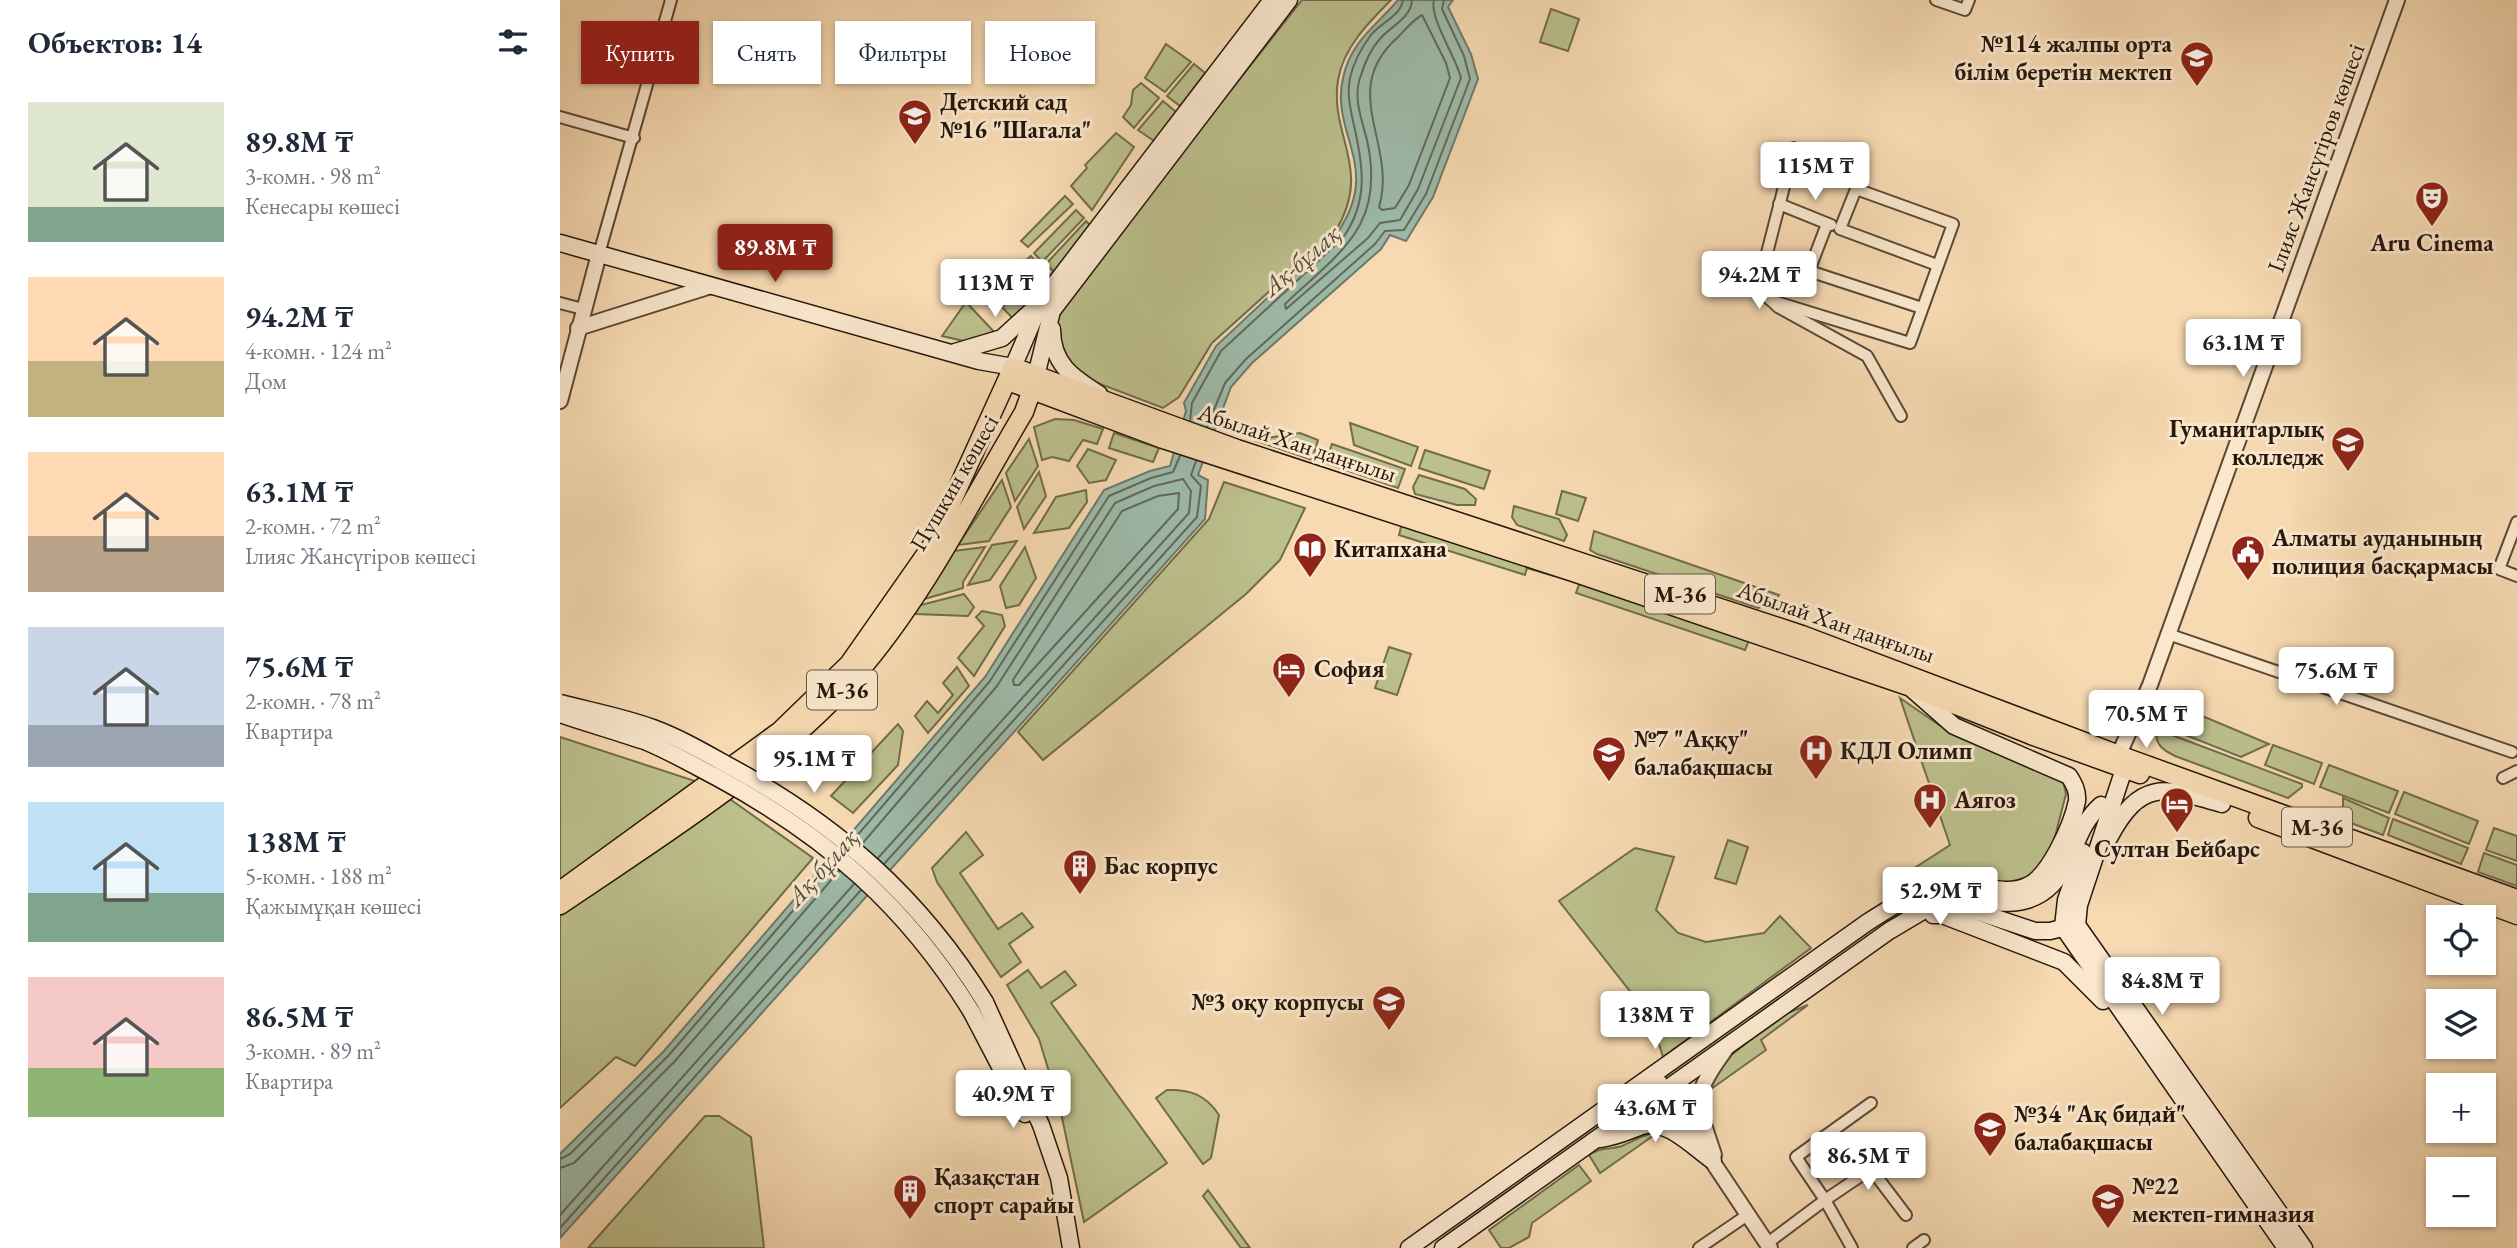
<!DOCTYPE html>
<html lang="ru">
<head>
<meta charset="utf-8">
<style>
  body { margin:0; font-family:"EB Garamond",serif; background:#f6f6f7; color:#1f2937; height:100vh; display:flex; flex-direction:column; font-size:26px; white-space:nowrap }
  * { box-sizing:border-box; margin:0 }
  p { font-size:23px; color:#747a83 }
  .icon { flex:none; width:38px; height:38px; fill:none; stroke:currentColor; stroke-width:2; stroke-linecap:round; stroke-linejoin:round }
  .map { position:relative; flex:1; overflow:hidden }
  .drawer { display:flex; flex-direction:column; background:#fff; width:560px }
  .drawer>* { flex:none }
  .guide { position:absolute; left:21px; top:21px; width:665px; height:63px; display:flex; gap:14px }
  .buttons { position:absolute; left:1866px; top:905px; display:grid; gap:14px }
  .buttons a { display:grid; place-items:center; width:70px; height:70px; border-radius:0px; background:#fff; box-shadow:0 2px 5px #0004; font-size:35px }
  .price { position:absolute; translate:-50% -60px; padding:0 16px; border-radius:7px; background:#fff; color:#222; font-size:23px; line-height:46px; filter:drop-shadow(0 2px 4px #0008) }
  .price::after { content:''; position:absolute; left:50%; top:42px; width:21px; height:16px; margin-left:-10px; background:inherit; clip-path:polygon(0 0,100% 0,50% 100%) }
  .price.selected { background:#8f2418; color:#fff }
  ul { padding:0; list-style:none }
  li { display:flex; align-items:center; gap:21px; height:175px; padding:0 28px }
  li span { display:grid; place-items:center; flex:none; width:196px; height:140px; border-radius:0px; color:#555 }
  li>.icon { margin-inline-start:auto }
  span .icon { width:84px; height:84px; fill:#fffc; stroke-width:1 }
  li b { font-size:30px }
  h2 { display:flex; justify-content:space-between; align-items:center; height:84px; padding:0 28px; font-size:30px }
  .chip { padding:0 24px; border-radius:0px; background:#fff; box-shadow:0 2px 5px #0004; font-size:24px; line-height:63px }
  .chip.selected { background:#8f2418; color:#fff }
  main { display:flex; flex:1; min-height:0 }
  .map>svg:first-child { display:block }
</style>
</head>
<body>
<main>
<section class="drawer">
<h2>Объектов: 14<svg class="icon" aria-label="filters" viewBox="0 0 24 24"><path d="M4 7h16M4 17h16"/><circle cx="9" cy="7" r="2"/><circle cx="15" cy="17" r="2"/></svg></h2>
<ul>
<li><span style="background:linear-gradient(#dfe7d0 75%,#7fa58c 0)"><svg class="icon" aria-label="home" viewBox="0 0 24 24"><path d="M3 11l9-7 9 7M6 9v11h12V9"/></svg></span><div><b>89.8M ₸</b><p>3-комн. · 98 m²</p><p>Кенесары көшесі</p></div></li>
<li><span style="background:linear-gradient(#ffd9b3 60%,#c2b280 0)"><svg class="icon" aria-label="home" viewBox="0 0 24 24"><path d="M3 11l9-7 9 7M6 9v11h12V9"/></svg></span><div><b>94.2M ₸</b><p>4-комн. · 124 m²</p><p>Дом</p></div></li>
<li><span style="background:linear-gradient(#ffd9b3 60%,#b9a48a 0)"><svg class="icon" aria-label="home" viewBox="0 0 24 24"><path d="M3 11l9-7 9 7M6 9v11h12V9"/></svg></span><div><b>63.1M ₸</b><p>2-комн. · 72 m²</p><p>Ілияс Жансүгіров көшесі</p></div></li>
<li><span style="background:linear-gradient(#c9d6e8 70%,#9aa5b1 0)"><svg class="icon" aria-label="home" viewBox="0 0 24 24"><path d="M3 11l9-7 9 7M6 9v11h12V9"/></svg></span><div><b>75.6M ₸</b><p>2-комн. · 78 m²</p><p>Квартира</p></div></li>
<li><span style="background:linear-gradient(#bfe0f5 65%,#7fa58c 0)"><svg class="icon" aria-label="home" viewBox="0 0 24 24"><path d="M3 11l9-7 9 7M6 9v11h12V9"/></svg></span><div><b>138M ₸</b><p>5-комн. · 188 m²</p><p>Қажымұқан көшесі</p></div></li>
<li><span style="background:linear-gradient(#f6c9c9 65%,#8fb573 0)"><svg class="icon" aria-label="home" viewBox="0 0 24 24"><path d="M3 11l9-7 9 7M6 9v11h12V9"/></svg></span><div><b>86.5M ₸</b><p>3-комн. · 89 m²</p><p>Квартира</p></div></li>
</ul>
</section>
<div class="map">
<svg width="1957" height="1248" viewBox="0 0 1957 1248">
  <rect width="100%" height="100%" fill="#f7dab2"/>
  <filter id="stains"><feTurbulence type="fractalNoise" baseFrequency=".00286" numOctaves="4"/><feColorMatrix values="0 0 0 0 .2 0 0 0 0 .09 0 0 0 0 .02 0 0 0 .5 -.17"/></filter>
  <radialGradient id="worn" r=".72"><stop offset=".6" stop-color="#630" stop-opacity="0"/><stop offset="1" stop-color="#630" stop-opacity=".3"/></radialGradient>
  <g fill="#bcc08d" stroke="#706c4c" stroke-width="2">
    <path d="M742 0H831C809 22 783 48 778 80 769 137 814 168 775 232L652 343 619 397 603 408 514 374 496 346 495 313Z"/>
    <polygon points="991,9 1019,19 1008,51 980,42"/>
    <polygon points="606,44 631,62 605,92 585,78"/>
    <polygon points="634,64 645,73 620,106 607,96"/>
    <polygon points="581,83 599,98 574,128 563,117 571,105 573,90"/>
    <polygon points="603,101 616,112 594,141 578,130"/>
    <polygon points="556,133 574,147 532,210 511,186 527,168 525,165"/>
    <polygon points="505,196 513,204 468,247 461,241"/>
    <polygon points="516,210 524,218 482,262 474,253"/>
    <polygon points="526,221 530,225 495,273 486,264"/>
    <polygon points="471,256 479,266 439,304 428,293"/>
    <polygon points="483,267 492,277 456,322 442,307"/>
    <polygon points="406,302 437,335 408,342 382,336"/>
    <polygon points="495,419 514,420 543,429 537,444 523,440 509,461 492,457 482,460 474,427"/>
    <polygon points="790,423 858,447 851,466 794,445"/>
    <polygon points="554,433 599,448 593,462 549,448"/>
    <polygon points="740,433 758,440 752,460 694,440"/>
    <polygon points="469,439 478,466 455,501 446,473"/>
    <polygon points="772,444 845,469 838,488 765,463"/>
    <polygon points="528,449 556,460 546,480 529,483 517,466"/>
    <polygon points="865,450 930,471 924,489 859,468"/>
    <polygon points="479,472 486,496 464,529 457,507"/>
    <polygon points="859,475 905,489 916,499 915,505 897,505 855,494 853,487"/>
    <polygon points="442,480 451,507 429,541 398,545"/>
    <polygon points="664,482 745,508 720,560 686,594 483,760 458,732 649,519"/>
    <polygon points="526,490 527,502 509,528 474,533 496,497"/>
    <polygon points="1002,491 1026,498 1018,521 996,514"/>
    <polygon points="954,506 999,519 1007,535 1004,541 957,525 952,517"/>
    <polygon points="842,523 995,569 994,576 967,568 965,575 839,535"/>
    <polygon points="1034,531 1219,595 1214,604 1198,608 1037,554 1030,550"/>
    <polygon points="457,541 430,580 408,585 432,545"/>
    <polygon points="425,547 403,582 403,588 361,600 394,551"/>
    <polygon points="465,547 476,578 459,605 446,608 440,586"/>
    <polygon points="1021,579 1189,640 1185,650 1016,593"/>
    <polygon points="404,594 414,607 408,616 356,614 357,606"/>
    <polygon points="422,611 442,615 445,626 414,676 398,658 424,626 416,617"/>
    <polygon points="829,647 851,654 837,695 815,688"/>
    <polygon points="397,667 409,686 368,733 355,716 367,701 378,713 393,695 383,683"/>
    <polygon points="1340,698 1379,725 1503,781 1506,794 1492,848 1485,865 1467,879 1448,884 1427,883 1353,869 1390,845"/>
    <polygon points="1609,702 1709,744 1681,757 1600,725"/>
    <polygon points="338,724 343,731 338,765 293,813 271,796"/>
    <path d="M1596 729 1742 784V787L1728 798 1615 756C1603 750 1595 745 1596 729Z"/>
    <polygon points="0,737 135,781 0,882"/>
    <polygon points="1713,745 1762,763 1754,784 1705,765"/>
    <polygon points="1769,765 1838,791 1829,813 1760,787"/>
    <polygon points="1844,792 1918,821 1909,844 1835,814"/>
    <polygon points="167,797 253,858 75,1066 56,1057 0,1108 0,916"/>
    <polygon points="1783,798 1829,818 1823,835 1783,820"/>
    <polygon points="1833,819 1908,848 1901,864 1828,835"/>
    <polygon points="1934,828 1957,836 1957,861 1926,850"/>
    <polygon points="406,832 423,855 400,873 438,929 462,913 473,927 449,944 461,962 441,977 377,882 372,868"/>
    <polygon points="1168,840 1188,847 1176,884 1155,878"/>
    <polygon points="1075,848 1114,857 1096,910 1118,933 1146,942 1204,933 1220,916 1251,948 1103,1057 1091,1018 999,901"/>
    <polygon points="1924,853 1957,865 1957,886 1918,872"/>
    <polygon points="468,970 481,988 505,971 516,985 491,1003 607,1163 524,1222 500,1108 479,1039 447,985"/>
    <polygon points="1248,1005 1201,1040 1206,1050 1144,1094 1159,1065 1220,1016"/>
    <path d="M607 1090C630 1089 646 1095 659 1115L651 1158 643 1164 596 1098Z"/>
    <polygon points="145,1116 159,1116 191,1137 204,1248 28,1248"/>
    <path d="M1100 1131 1040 1173 1029 1155C1040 1147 1049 1150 1062 1146 1076 1140 1084 1134 1100 1131Z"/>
    <polygon points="1019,1165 1031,1181 972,1223 969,1237 949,1248 941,1248 929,1230"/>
    <polygon points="648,1190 690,1248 681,1248 643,1196"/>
  </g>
  <path fill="#9dbbaa" stroke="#6d796b" stroke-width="2" d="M838 0H893L888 7 911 54 918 79 873 197 846 241 830 235 821 249 692 363 671 387 638 475 648 480 645 519 0 1238V1154L104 1051 425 677 544 490 590 471 610 466 626 411 624 403 656 346 777 233C823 167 770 135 783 78 791 41 816 26 838 0Z"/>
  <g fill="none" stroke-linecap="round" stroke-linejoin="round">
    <g stroke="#61695b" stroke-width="2">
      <path d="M852 0C851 19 830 26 819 40 810 50 804 65 800 78 793 97 802 121 807 140 826 226 781 251 725 304L726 309 808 238 820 223 840 220 858 189 901 78C896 57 869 18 874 0"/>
      <path d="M862 15 886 63 890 78 849 185 835 208 822 210 819 207C838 144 777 91 838 37 845 30 854 19 862 15Z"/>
      <path d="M630 421 632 403 661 351 782 239C810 201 803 164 793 121 790 107 787 93 790 78 793 64 802 47 811 35 820 23 841 16 843 0"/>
      <polyline points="647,427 665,383 686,359 815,244 825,231 844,230 866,194 910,79 904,56 882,9 884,0"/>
      <polygon points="619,493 618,509 459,685 454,685 453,680 562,511 598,496"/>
      <polyline points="295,838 430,681 549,496 591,478 613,472 620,456"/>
      <polyline points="302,844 437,686 555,503 594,486 623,479 631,491 629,513 318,858"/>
      <polyline points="324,864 637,517 641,486 631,475 636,461"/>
      <polyline points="0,1159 10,1154 109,1055 272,865"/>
      <polyline points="0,1168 14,1163 115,1061 279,871"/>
      <polyline points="0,1215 294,884"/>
      <polyline points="0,1228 301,890"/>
    </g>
    <g stroke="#5a4836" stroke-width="14">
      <g id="minor">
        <polyline points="1376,0 1405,10 1409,0"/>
        <polyline points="0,117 74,138"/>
        <polyline points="1234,148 1198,288 1218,307 1307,356 1341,416"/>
        <polyline points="1219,204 1271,225"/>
        <polyline points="1267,224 1249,271 1362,308"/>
        <polyline points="39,254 111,0"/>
        <polyline points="1210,300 1350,343 1393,224 1296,189 1280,229 1377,265"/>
        <polyline points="0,303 23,309"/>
        <polyline points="1957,522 1939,569 1957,576"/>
        <polyline points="1608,634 1952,752"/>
        <polyline points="1943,778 1957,771"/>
        <polyline points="1209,1242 1265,1200 1236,1157 1311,1103"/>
        <polyline points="1139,1248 1189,1214"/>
        <polyline points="1292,1248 1265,1200 1311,1169 1346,1215"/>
        <polyline points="1353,1248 1364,1240"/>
      </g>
    </g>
    <g stroke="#5a4836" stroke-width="18">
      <g id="tertiary">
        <polyline points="18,328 151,286"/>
        <polyline points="0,401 39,254"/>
        <polyline points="1555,763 1590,685 1837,0"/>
        <polyline points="1094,1074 1210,1248"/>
        <path d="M1154 1155C1136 1100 1131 1097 1166 1049"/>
      </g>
    </g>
    <g stroke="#25170c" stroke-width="19">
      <g id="secondary">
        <polyline points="0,243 419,361 453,367 481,302 712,0"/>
        <path d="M492 329C492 364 512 377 539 394"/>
        <polyline points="395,352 442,338 477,306"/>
        <polyline points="476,376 492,311 729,0"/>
        <polyline points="1564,769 1519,905 1517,925 1744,1248"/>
        <path d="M1549 838C1581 778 1604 787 1662 804"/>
        <path d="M1392 898C1445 904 1485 915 1511 855 1519 836 1525 819 1541 805"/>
        <polyline points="1394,904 1475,931 1490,931 1510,926"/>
        <polyline points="1373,915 1382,915 1504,962 1543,1001"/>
        <polyline points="1503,927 1726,1248"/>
        <polyline points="1503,927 1506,900 1523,852"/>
        <polyline points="425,1002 481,1125 499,1178 511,1248"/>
        <polyline points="411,1011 465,1114"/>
        <path d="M1040 1139C1060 1136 1065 1132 1082 1126 1106 1118 1134 1148 1153 1161"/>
        <path d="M849 1248 1305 924C1331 907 1365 884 1398 884 1421 884 1445 896 1467 886 1489 877 1512 825 1517 801 1518 791 1514 784 1509 776L1394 726 1353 690"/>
        <polyline points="883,1248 1329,931 1366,909 1403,908"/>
      </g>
    </g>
    <g stroke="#25170c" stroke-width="21">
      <g id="primary">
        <polyline points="448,381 603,439 1013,572 1348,686 1471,735 1580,774"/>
        <polyline points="1698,818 1957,915"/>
        <polyline points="0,891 220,731 289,664 371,547 453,367 677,449 1242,635 1567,758 1957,899"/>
        <path d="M0 905C100 837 216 766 296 675 364 597 411 501 464 412L475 381"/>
      </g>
    </g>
    <use href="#minor" stroke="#fae7cd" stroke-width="10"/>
    <use href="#tertiary" stroke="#fae7cd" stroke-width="14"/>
    <use href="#secondary" stroke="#fae7cd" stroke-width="16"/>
    <use href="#primary" stroke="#f7dab2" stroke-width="18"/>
    <g stroke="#25170c" stroke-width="19" stroke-linecap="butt">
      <g id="secondary-bridge">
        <path d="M0 703C31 711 63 717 93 728 120 738 144 752 169 766 277 824 360 897 425 1002"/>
        <path d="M0 714C29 724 58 732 87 742 111 752 135 766 158 778 267 837 346 906 411 1011"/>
      </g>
    </g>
    <use href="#secondary-bridge" stroke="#fae7cd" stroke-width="16"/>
  </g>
  <defs>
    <g id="school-pin" transform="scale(1.75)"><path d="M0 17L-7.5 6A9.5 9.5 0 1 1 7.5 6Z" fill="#8f2418" stroke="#fae7cd"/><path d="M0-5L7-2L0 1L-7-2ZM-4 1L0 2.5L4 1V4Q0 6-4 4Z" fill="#fff"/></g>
    <g id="theatre-pin" transform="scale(1.75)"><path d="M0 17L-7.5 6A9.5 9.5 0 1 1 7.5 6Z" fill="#8f2418" stroke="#fae7cd"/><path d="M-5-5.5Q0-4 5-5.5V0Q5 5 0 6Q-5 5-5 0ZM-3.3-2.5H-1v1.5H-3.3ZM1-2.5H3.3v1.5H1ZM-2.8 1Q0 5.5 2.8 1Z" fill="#fff"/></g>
    <g id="university-pin" transform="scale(1.75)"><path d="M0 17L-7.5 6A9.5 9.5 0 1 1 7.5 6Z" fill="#8f2418" stroke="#fae7cd"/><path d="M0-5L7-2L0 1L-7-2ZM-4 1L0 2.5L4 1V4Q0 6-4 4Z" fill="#fff"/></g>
    <g id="library-pin" transform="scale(1.75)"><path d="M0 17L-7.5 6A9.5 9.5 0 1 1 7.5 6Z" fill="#8f2418" stroke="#fae7cd"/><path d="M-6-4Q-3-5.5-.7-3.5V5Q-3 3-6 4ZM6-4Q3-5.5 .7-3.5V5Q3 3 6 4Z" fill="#fff"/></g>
    <g id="civic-pin" transform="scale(1.75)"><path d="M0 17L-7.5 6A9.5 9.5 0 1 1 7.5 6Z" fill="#8f2418" stroke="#fae7cd"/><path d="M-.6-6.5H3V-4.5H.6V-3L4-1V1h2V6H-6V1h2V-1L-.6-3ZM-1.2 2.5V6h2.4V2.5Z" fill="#fff"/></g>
    <g id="hotel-pin" transform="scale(1.75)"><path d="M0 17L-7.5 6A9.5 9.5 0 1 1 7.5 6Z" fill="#8f2418" stroke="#fae7cd"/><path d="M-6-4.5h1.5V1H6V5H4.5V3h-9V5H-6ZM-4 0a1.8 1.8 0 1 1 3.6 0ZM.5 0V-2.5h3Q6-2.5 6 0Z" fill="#fff"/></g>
    <g id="hospital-pin" transform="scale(1.75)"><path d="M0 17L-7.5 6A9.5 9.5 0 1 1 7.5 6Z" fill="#8f2418" stroke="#fae7cd"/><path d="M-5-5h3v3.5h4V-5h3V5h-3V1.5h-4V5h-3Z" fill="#fff"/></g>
    <g id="building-pin" transform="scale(1.75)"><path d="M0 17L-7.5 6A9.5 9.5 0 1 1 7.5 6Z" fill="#8f2418" stroke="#fae7cd"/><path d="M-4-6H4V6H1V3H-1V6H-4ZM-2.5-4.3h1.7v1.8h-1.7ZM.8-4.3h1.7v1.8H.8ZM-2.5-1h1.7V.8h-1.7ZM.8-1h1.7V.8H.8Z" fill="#fff"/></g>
  </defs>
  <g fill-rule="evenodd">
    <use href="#school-pin" x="1637" y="58"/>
    <use href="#school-pin" x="355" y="116"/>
    <use href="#theatre-pin" x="1872" y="198"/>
    <use href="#university-pin" x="1788" y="443"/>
    <use href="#library-pin" x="750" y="549"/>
    <use href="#civic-pin" x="1688" y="552"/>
    <use href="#hotel-pin" x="729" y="669"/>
    <use href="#hospital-pin" x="1256" y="751"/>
    <use href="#school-pin" x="1049" y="753"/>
    <use href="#hospital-pin" x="1370" y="800"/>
    <use href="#hotel-pin" x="1617" y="804"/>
    <use href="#building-pin" x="520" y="866"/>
    <use href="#university-pin" x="829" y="1002"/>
    <use href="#school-pin" x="1430" y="1128"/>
    <use href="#building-pin" x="350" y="1191"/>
    <use href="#school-pin" x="1548" y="1200"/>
  </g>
  <g text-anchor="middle" stroke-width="6" stroke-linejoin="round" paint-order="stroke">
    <g fill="#fae7cd" stroke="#655546" stroke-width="2">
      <rect x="1085" y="574.5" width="70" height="39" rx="5"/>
      <rect x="247" y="670.5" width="70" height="39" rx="5"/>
      <rect x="1722" y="807.5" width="70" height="39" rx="5"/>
    </g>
    <g font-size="23" font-weight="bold" fill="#25170c">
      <text x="1120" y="602">M-36</text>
      <text x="282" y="698">M-36</text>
      <text x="1757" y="835">M-36</text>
    </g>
    <g font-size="24" font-weight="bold" fill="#25170c" stroke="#fae7cd" text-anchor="start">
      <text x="1612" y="52" text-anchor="end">№114 жалпы орта<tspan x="1612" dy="28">білім беретін мектеп</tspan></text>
      <text x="380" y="110">Детский сад<tspan x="380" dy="28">№16 "Шагала"</tspan></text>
      <text x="1872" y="251" text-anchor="middle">Aru Cinema</text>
      <text x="1764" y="437" text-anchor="end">Гуманитарлық<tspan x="1764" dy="28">колледж</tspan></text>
      <text x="1712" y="546">Алматы ауданының<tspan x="1712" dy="28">полиция басқармасы</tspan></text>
      <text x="774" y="557">Китапхана</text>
      <text x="754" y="677">София</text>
      <text x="1074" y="747">№7 "Аққу"<tspan x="1074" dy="28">балабақшасы</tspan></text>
      <text x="1280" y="759">КДЛ Олимп</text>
      <text x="1394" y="808">Аягоз</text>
      <text x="1617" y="857" text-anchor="middle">Султан Бейбарс</text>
      <text x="544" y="874">Бас корпус</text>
      <text x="804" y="1010" text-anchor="end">№3 оқу корпусы</text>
      <text x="1454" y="1122">№34 "Ақ бидай"<tspan x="1454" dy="28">балабақшасы</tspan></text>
      <text x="374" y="1185">Қазақстан<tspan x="374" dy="28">спорт сарайы</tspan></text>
      <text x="1572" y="1194">№22<tspan x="1572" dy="28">мектеп-гимназия</tspan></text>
    </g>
    <g font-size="24" fill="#25170c" stroke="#fae7cd">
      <text transform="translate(1756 158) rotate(-70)" y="8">Ілияс Жансүгіров көшесі</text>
      <text transform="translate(737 443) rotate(18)" y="8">Абылай Хан даңғылы</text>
      <text transform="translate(394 483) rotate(-60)" y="8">Пушкин көшесі</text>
      <text transform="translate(1276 622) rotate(19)" y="8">Абылай Хан даңғылы</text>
    </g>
    <g font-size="26" font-style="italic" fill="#4f5043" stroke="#fae7cd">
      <text transform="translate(741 260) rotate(-41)" y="9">Ақ-бұлақ</text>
      <text transform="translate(262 867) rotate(-48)" y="9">Ақ-бұлақ</text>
    </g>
  </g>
  <rect width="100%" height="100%" filter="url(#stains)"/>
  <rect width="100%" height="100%" fill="url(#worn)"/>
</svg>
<div class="buttons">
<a><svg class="icon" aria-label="locate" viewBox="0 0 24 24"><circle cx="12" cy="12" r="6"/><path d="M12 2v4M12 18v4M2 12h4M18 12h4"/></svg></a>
<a><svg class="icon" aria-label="layers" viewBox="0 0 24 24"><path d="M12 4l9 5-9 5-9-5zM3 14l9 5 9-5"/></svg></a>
<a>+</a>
<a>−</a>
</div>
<b class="price" style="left:1255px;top:202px">115M ₸</b>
<b class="price selected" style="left:215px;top:284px">89.8M ₸</b>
<b class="price" style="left:1199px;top:311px">94.2M ₸</b>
<b class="price" style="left:435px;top:319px">113M ₸</b>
<b class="price" style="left:1683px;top:379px">63.1M ₸</b>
<b class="price" style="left:1776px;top:707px">75.6M ₸</b>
<b class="price" style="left:1586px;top:750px">70.5M ₸</b>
<b class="price" style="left:254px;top:795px">95.1M ₸</b>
<b class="price" style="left:1380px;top:927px">52.9M ₸</b>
<b class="price" style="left:1602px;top:1017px">84.8M ₸</b>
<b class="price" style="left:1095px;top:1051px">138M ₸</b>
<b class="price" style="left:453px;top:1130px">40.9M ₸</b>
<b class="price" style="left:1095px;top:1144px">43.6M ₸</b>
<b class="price" style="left:1308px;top:1192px">86.5M ₸</b>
<div class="guide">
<a class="chip selected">Купить</a>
<a class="chip">Снять</a>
<a class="chip">Фильтры</a>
<a class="chip">Новое</a>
</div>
</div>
</main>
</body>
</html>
